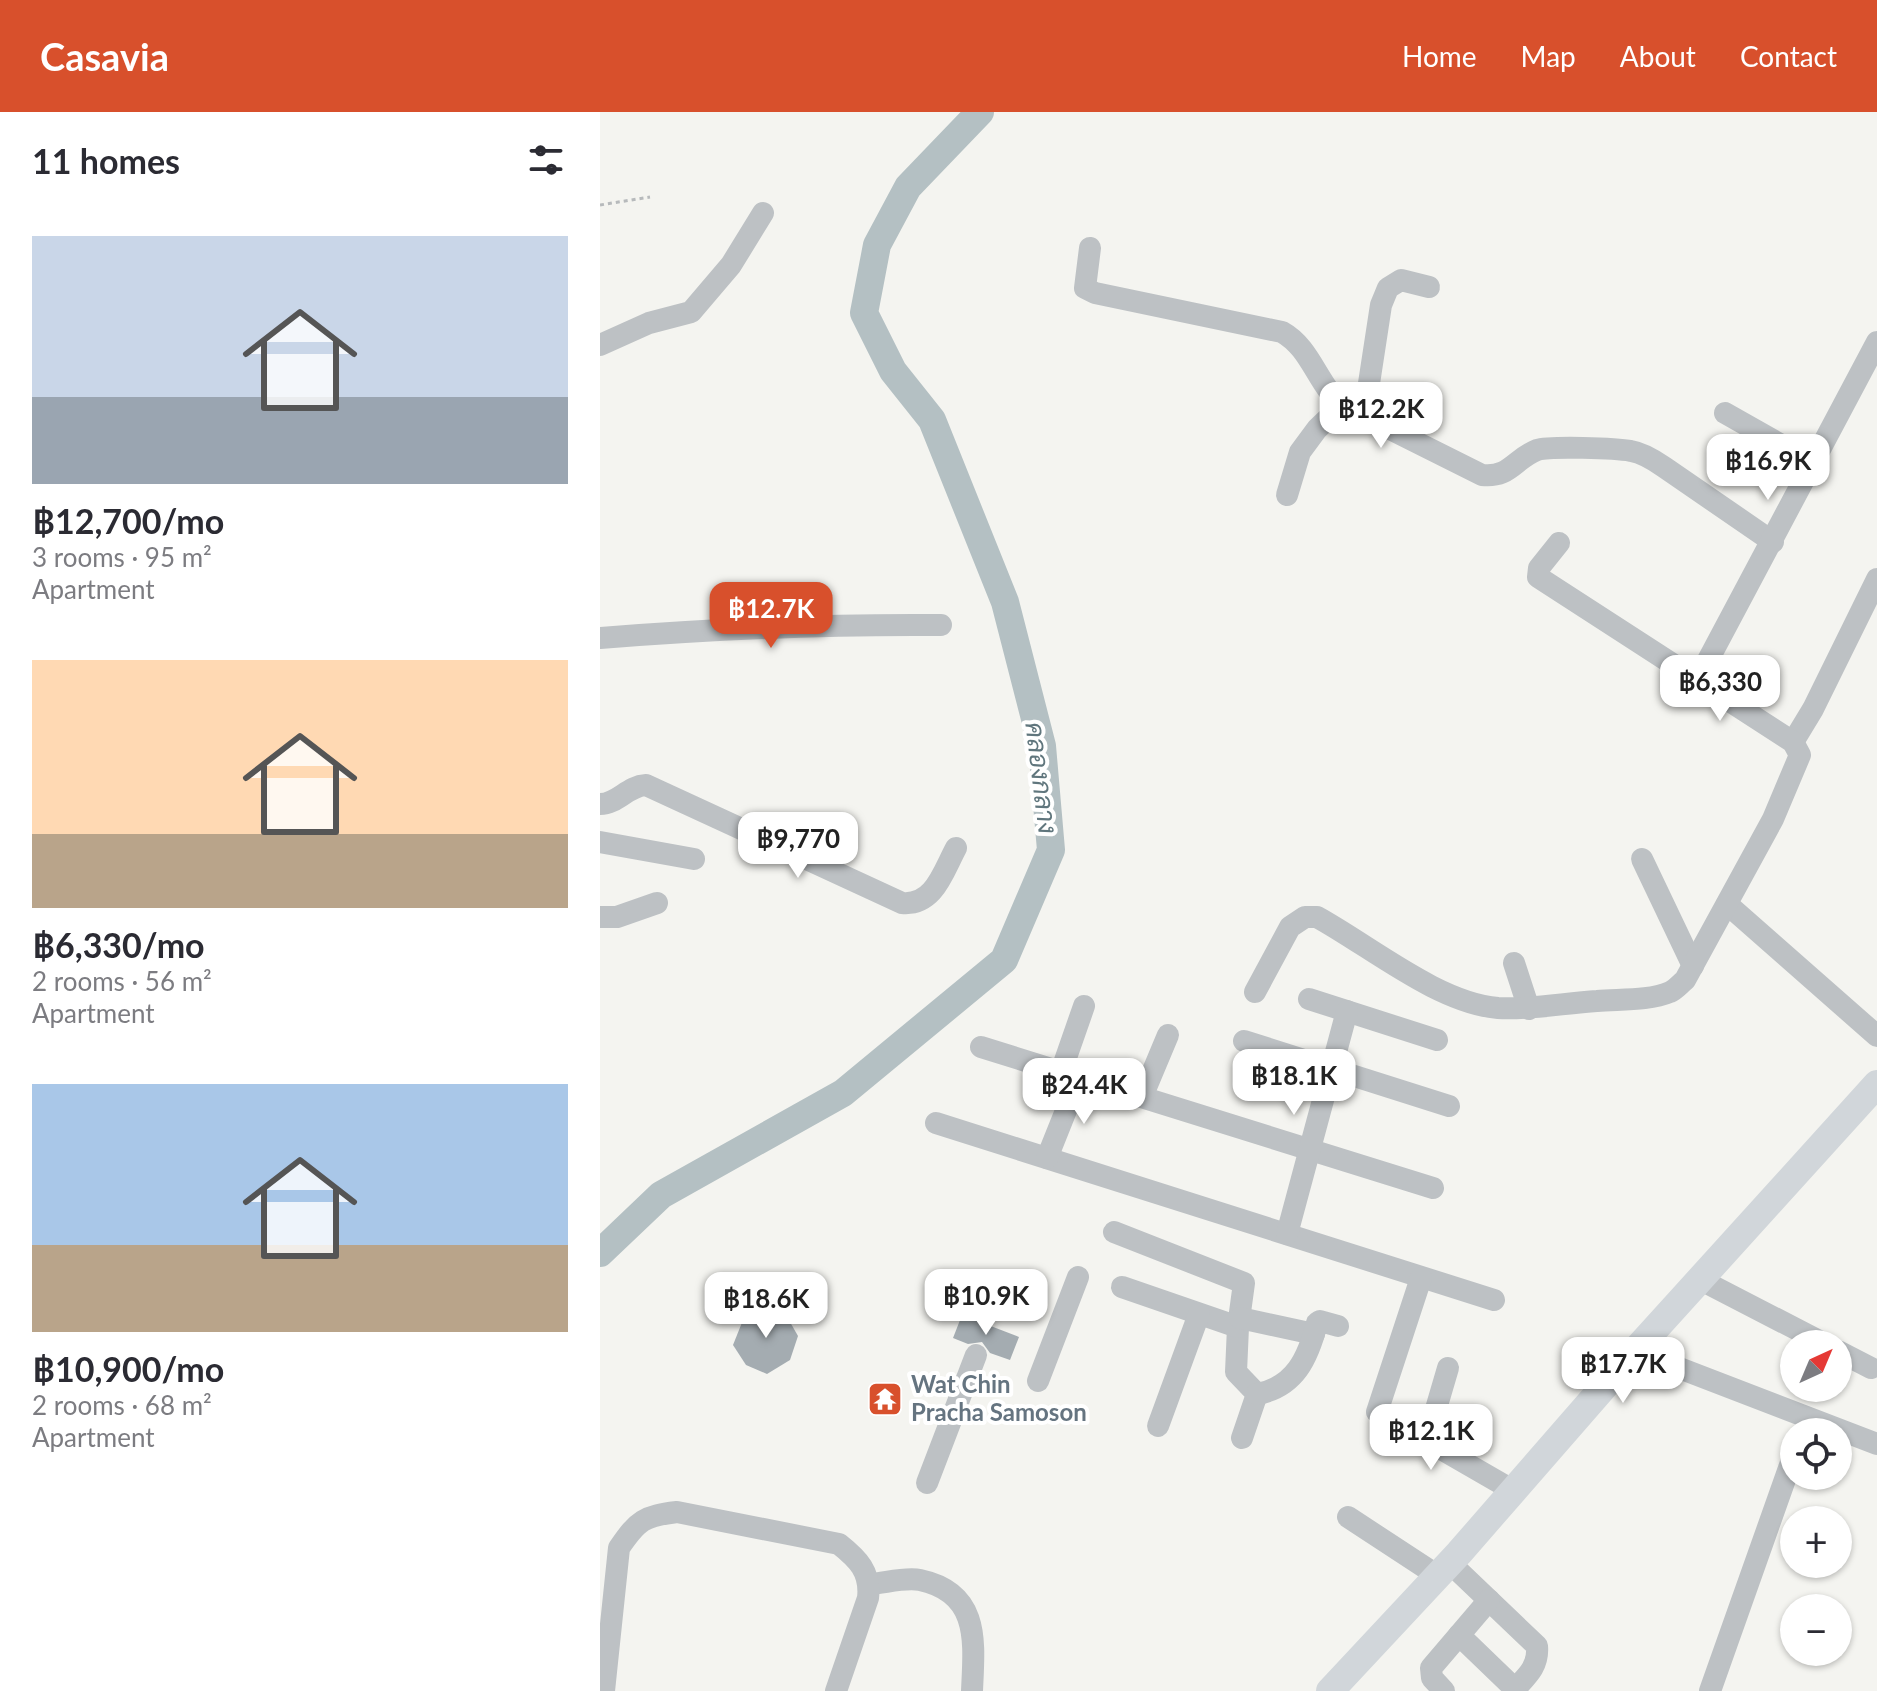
<!DOCTYPE html>
<html lang="en">
<head>
<meta charset="utf-8">
<style>
  body { margin:0; font-family:Lato,Sarabun,sans-serif; background:#f2f2f3; color:#2b2b33; height:100vh; display:flex; flex-direction:column; font-size:30px; white-space:nowrap }
  * { box-sizing:border-box; margin:0 }
  p { font-size:26px; color:#7c7c81 }
  .icon { flex:none; width:44px; height:44px; fill:none; stroke:currentColor; stroke-width:2; stroke-linecap:round; stroke-linejoin:round }
  .map { position:relative; flex:1; overflow:hidden }
  .side { display:flex; flex-direction:column; background:#fff; width:600px }
  .side>* { flex:none }
  .needle { width:52px; rotate:44deg }
  .tools { position:absolute; left:1180px; top:1218px; display:grid; gap:16px }
  .tools a { display:grid; place-items:center; width:72px; height:72px; border-radius:50%; background:#fff; box-shadow:0 2px 6px #0004; font-size:40px }
  .price { position:absolute; translate:-50% -68px; padding:0 18px; border-radius:16px; background:#fff; color:#222; font-size:26px; line-height:52px; filter:drop-shadow(0 2px 4px #0008) }
  .price::after { content:''; position:absolute; left:50%; top:48px; width:24px; height:18px; margin-left:-12px; background:inherit; clip-path:polygon(0 0,100% 0,50% 100%) }
  .price.on { background:#d8502c; color:#fff }
  ul { padding:0; list-style:none }
  li { display:grid; align-content:center; gap:16px; height:424px; padding:0 32px }
  li span { display:grid; place-items:center; height:248px; border-radius:0px; color:#555 }
  li>.icon { margin-inline-start:auto }
  span .icon { width:144px; height:144px; fill:#fffc; stroke-width:1 }
  li b { font-size:34px }
  h2 { display:flex; justify-content:space-between; align-items:center; height:96px; padding:0 32px; font-size:34px }
  header { display:flex; align-items:center; gap:48px; box-sizing:border-box; height:112px; padding:0 40px; background:#d8502c; color:#fff }
  header strong { font-size:38px }
  nav { display:flex; gap:44px; margin-inline-start:auto; font-size:28px }
  main { display:flex; flex:1; min-height:0 }
  .map>svg:first-child { display:block }
</style>
</head>
<body>
<header>
<strong>Casavia</strong>
<nav><a>Home</a><a>Map</a><a>About</a><a>Contact</a></nav>
</header>
<main>
<section class="side">
<h2>11 homes<svg class="icon" aria-label="filters" viewBox="0 0 24 24"><path d="M4 7h16M4 17h16"/><circle cx="9" cy="7" r="2"/><circle cx="15" cy="17" r="2"/></svg></h2>
<ul>
<li><span style="background:linear-gradient(#c9d6e8 65%,#9aa5b1 0)"><svg class="icon" aria-label="home" viewBox="0 0 24 24"><path d="M3 11l9-7 9 7M6 9v11h12V9"/></svg></span><div><b>฿12,700/mo</b><p>3 rooms · 95 m²</p><p>Apartment</p></div></li>
<li><span style="background:linear-gradient(#ffd9b3 70%,#b9a48a 0)"><svg class="icon" aria-label="home" viewBox="0 0 24 24"><path d="M3 11l9-7 9 7M6 9v11h12V9"/></svg></span><div><b>฿6,330/mo</b><p>2 rooms · 56 m²</p><p>Apartment</p></div></li>
<li><span style="background:linear-gradient(#a9c7e8 65%,#b9a48a 0)"><svg class="icon" aria-label="home" viewBox="0 0 24 24"><path d="M3 11l9-7 9 7M6 9v11h12V9"/></svg></span><div><b>฿10,900/mo</b><p>2 rooms · 68 m²</p><p>Apartment</p></div></li>
</ul>
</section>
<div class="map">
<svg width="1277" height="1579" viewBox="0 0 1277 1579">
  <rect width="100%" height="100%" fill="#f4f4f0"/>
  <g fill="none" stroke-linecap="round" stroke-linejoin="round">
    <polyline stroke="#b4c0c3" stroke-width="28" points="0,1141 61,1083 243,981 404,848 451,738 442,634 405,490 332,308 293,259 264,201 277,133 308,75 380,0"/>
  </g>
  <g fill="#a4acb1">
    <polygon points="162,1195 186,1203 198,1224 190,1248 167,1262 146,1253 133,1233 143,1208"/>
    <polygon points="362,1203 419,1225 410,1248 390,1241 382,1230 368,1232 353,1226"/>
  </g>
  <g fill="none" stroke-linecap="round" stroke-linejoin="round">
    <polyline stroke="#b7babc" stroke-width="3" stroke-dasharray="4 4" stroke-linecap="butt" points="0,93 50,85"/>
    <g stroke="#bdc1c4" stroke-width="22">
      <path d="M490 136 485 176 495 181 682 220C711 236 717 272 742 293L882 363C910 366 914 347 937 338 949 334 1016 336 1031 339 1043 341 1054 348 1064 355L1173 430"/>
      <polyline points="0,233 49,211 91,200 131,153 163,101"/>
      <polyline points="1125,301 1215,352"/>
      <polyline points="764,304 781,193 788,176 801,168 829,175"/>
      <polyline points="687,383 700,340 717,317 742,293"/>
      <path d="M0 526C114 517 227 512 341 513"/>
      <polyline points="1097,569 1277,230"/>
      <polyline points="1193,630 1213,597 1277,467"/>
      <path d="M0 692C18 692 27 674 46 673L302 791C334 794 343 760 356 736"/>
      <polyline points="0,730 94,747"/>
      <polyline points="1042,747 1093,854"/>
      <polyline points="1127,792 1277,924"/>
      <polyline points="0,805 17,805 57,791"/>
      <polyline points="914,851 929,897"/>
      <path d="M655 880 690 815 705 805H717C770 834 838 891 898 896 931 898 964 891 997 889 1020 887 1049 889 1070 880 1075 878 1080 872 1085 868L1173 707 1200 643 1193 630 938 465 939 456 959 431"/>
      <polyline points="709,887 837,928"/>
      <polyline points="644,929 849,994"/>
      <polyline points="381,935 833,1076"/>
      <polyline points="461,960 484,894"/>
      <polyline points="542,985 568,923"/>
      <polyline points="336,1011 894,1188"/>
      <polyline points="447,1046 479,966"/>
      <polyline points="514,1120 644,1171 638,1215 636,1260 657,1282 642,1326"/>
      <polyline points="687,1122 747,899"/>
      <polyline points="821,1166 777,1300 914,1379"/>
      <polyline points="1101,1168 1225,1232"/>
      <polyline points="522,1175 638,1215"/>
      <polyline points="640,1206 714,1222"/>
      <polyline points="1035,1239 1277,1332"/>
      <polyline points="1238,1239 1271,1256"/>
      <polyline points="438,1269 478,1165"/>
      <path d="M657 1282C695 1275 708 1246 717 1211L720 1209 738 1214"/>
      <polyline points="558,1314 599,1202"/>
      <polyline points="826,1331 848,1256"/>
      <polyline points="327,1371 376,1243"/>
      <polyline points="748,1405 838,1464"/>
      <path d="M850 1451 937 1534C939 1555 926 1565 913 1579"/>
      <path d="M270 1472C285 1471 305 1465 320 1468 381 1481 374 1531 372 1579"/>
      <polyline points="859,1523 915,1577"/>
      <path d="M4 1579 19 1436C38 1408 44 1404 77 1400L239 1432C258 1447 271 1460 268 1486L236 1579"/>
      <polyline points="844,1579 832,1566 831,1556 889,1488"/>
      <polyline points="1110,1579 1194,1342"/>
    </g>
    <polyline stroke="#d1d6da" stroke-width="28" points="730,1579 859,1441 1035,1239 1277,972"/>
  </g>
  <defs>
    <g id="temple-square" transform="scale(1.8)"><rect x="-9" y="-9" width="18" height="18" rx="4" fill="#d8502c" stroke="#fff"/><path d="M0-6L5-2H3V0L6.5 2.5H4V6H1.5V3h-3V6H-4V2.5H-6.5L-3 0V-2H-5Z" fill="#fff"/></g>
  </defs>
  <g fill-rule="evenodd">
    <use href="#temple-square" x="285" y="1287"/>
  </g>
  <g text-anchor="middle" stroke-width="8" stroke-linejoin="round" paint-order="stroke">
    <g font-size="24" font-weight="bold" fill="#657480" stroke="#fff" text-anchor="start">
      <text x="311" y="1281">Wat Chin<tspan x="311" dy="28">Pracha Samoson</tspan></text>
    </g>
    <g font-size="26" font-style="italic" fill="#60767d" stroke="#fff">
      <text transform="translate(441 666) rotate(83)" y="9">คลองกลาง</text>
    </g>
  </g>
</svg>
<div class="tools">
<a><svg class="needle" viewBox="-14 -14 28 28"><path d="M0-13l5 13h-10z" fill="#e53935"/><path d="M0 13l5-13h-10z" fill="#7c7c81"/></svg></a>
<a><svg class="icon" aria-label="locate" viewBox="0 0 24 24"><circle cx="12" cy="12" r="6"/><path d="M12 2v4M12 18v4M2 12h4M18 12h4"/></svg></a>
<a>+</a>
<a>−</a>
</div>
<b class="price" style="left:781px;top:338px">฿12.2K</b>
<b class="price" style="left:1168px;top:390px">฿16.9K</b>
<b class="price on" style="left:171px;top:538px">฿12.7K</b>
<b class="price" style="left:1120px;top:611px">฿6,330</b>
<b class="price" style="left:198px;top:768px">฿9,770</b>
<b class="price" style="left:694px;top:1005px">฿18.1K</b>
<b class="price" style="left:484px;top:1014px">฿24.4K</b>
<b class="price" style="left:386px;top:1225px">฿10.9K</b>
<b class="price" style="left:166px;top:1228px">฿18.6K</b>
<b class="price" style="left:1023px;top:1293px">฿17.7K</b>
<b class="price" style="left:831px;top:1360px">฿12.1K</b>
</div>
</main>
</body>
</html>
